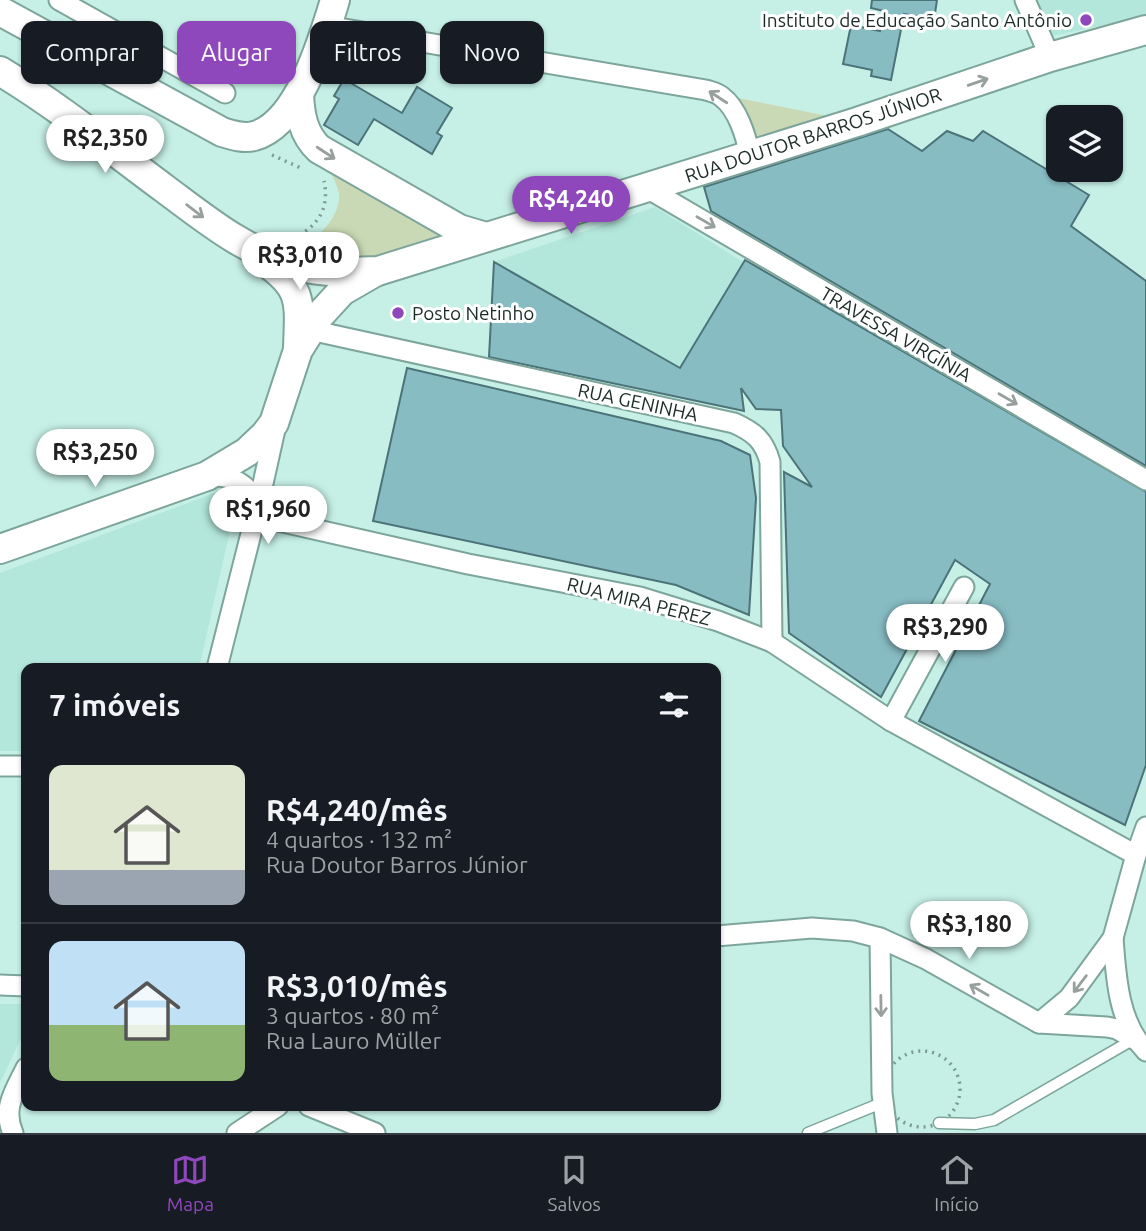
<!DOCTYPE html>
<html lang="pt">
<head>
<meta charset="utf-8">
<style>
  body { margin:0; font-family:Ubuntu,sans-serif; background:#20242c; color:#f1f3f6; height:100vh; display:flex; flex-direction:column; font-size:26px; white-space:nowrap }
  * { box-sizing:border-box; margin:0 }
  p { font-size:23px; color:#9ea1a6 }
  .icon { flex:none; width:38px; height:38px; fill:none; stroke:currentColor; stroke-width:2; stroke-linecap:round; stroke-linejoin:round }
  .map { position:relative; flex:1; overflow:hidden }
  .panel { position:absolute; left:21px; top:663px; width:700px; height:448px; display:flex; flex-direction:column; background:#171b24; border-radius:14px; box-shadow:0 2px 5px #0004 }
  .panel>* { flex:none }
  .top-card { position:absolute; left:21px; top:21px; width:700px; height:63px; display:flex; gap:14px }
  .controls { position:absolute; left:1046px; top:105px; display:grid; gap:14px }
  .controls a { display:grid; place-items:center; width:77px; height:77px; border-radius:14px; background:#171b24; box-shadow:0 2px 5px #0004; font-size:35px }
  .price { position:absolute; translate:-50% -60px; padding:0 16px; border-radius:24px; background:#fff; color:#222; font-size:23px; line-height:46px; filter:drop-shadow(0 2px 4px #0008) }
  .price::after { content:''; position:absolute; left:50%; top:42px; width:21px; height:16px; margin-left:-10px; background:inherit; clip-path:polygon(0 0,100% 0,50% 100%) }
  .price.active { background:#8f48bb; color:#fff }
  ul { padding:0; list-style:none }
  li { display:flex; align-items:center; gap:21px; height:175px; padding:0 28px }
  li+li { border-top:2px solid #363941 }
  li span { display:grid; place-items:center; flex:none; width:196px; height:140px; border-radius:14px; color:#555 }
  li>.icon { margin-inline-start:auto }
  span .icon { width:84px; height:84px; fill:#fffc; stroke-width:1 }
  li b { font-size:30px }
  h2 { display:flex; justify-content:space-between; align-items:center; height:84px; padding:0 28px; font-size:30px }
  .chip { padding:0 24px; border-radius:14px; background:#171b24; box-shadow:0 2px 5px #0004; font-size:24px; line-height:63px }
  .chip.active { background:#8f48bb; color:#fff }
  .menu { display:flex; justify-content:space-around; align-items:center; height:98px; border-top:2px solid #363941; background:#171b24; font-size:19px; color:#9ea1a6 }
  .menu a { display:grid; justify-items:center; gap:4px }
  .menu .active { color:#8f48bb }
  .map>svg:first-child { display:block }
</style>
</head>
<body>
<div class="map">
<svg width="1146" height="1133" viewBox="0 0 1146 1133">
  <rect width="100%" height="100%" fill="#c6f0e6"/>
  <g fill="#b3e7db">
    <polygon points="1037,0 1146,0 1146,16 1052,36"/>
    <polygon points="655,207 743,262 680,368 494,262"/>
    <polygon points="217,492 235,508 199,668 26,668 26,751 0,751 0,573"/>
    <polygon points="0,1004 26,1004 26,1027 0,1083"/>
  </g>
  <g fill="#c9d9b5">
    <polygon points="719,94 857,122 749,155"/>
    <path d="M332 174 353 177 461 240 368 267 288 259C307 246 340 222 339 196 339 189 334 180 332 174Z"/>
  </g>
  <g fill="#87bcc3" stroke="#4b7378" stroke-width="2">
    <polygon points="872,0 937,0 934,20 904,14 891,80 871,76 872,70 843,64 851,25 880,31 884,11 871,8"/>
    <polygon points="344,79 402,113 417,87 452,108 437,133 442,136 432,154 374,119 358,145 324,125 339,99 334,96"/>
    <polygon points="888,129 922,151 947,131 973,141 983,131 1089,195 1071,226 1146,281 1146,466 711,211 704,187"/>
    <polygon points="745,260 1146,492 1146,765 1125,825 919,721 990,584 955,560 881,697 789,633 784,472 812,487 783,446 781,410 756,409 741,388 744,411 489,357 494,262 680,368"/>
    <polygon points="407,368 721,441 750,455 756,498 749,615 676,585 373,521"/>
  </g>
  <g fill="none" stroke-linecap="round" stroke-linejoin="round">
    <g stroke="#7da59b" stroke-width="13">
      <g id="service">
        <polyline points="939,1123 975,1124 994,1120 1134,1039"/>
        <polyline points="808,1133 884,1102"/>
      </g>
    </g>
    <g stroke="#7da59b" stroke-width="23">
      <g id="minor">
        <polyline points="59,0 225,93"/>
        <polyline points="1025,0 1050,57"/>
        <path d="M327 26 706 90C712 92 718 93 722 97 737 108 747 137 749 155"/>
        <polyline points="647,188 1146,480"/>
        <path d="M310 330 734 423C754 432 764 440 770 462L772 642"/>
        <path d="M207 476C231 474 249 484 258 506"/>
        <polyline points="256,516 468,564 640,597 718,621 772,642 891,721 1136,855"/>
        <polyline points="217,668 258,506 276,425"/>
        <polyline points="891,721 964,587"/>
        <polyline points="0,766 26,766"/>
        <polyline points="716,936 812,928 853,931 880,938 926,959 1039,1023 1107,1027 1117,1029 1134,1039"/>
        <polyline points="880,938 882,1093 887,1133"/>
        <path d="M1113 938C1116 977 1118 1022 1146 1051"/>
        <polyline points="0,985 26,986"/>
        <polyline points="1039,1023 1069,998 1113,938 1136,855 1146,827"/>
        <polyline points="309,1106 375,1133"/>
        <path d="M13 1133C2 1108 15 1091 26 1068"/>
        <polyline points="237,1133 278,1106"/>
      </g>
    </g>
    <g stroke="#7da59b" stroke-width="32">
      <g id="secondary">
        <path d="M0 11 222 132C232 135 244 139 254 136 299 124 323 39 335 0"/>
        <path d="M0 71C58 106 111 149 165 189 208 221 245 252 298 266 324 273 352 272 378 271L857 122 1050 57 1146 30"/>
        <path d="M299 94C300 115 303 134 319 149L459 229 486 237"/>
        <path d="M264 261C305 289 299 304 298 349"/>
        <polyline points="0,549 207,476 247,452 265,435 274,423 298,350 320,315 342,291 375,272"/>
      </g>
    </g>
    <g stroke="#7b9a92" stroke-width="3.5" stroke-dasharray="2 5" stroke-linecap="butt">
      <polyline points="272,155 303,169"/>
      <path d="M293 238C318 227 330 208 324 181"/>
      <circle cx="922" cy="1089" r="38"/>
    </g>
    <use href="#service" stroke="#fff" stroke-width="10"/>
    <use href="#minor" stroke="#fff" stroke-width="19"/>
    <use href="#secondary" stroke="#fff" stroke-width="28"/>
  </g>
  <defs><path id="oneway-shaft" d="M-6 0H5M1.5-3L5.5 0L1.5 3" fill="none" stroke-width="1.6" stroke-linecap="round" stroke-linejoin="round" transform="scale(1.75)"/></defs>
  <g stroke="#98a09e">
    <use href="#oneway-shaft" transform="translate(978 82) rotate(-19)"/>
    <use href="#oneway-shaft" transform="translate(718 97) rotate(-147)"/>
    <use href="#oneway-shaft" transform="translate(326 153) rotate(33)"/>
    <use href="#oneway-shaft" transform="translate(195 211) rotate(37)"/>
    <use href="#oneway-shaft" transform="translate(706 222) rotate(30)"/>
    <use href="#oneway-shaft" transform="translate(1008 399) rotate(30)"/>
    <use href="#oneway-shaft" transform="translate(1080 984) rotate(127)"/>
    <use href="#oneway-shaft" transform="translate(979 990) rotate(-150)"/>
    <use href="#oneway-shaft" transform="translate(881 1006) rotate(89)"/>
  </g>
  <g fill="#8f48bb" stroke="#fff" stroke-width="2.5">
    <circle cx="1086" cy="20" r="7"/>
    <circle cx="398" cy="313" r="7"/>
  </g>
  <g text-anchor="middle" stroke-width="6" stroke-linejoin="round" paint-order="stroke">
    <g font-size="19" fill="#1b2c28" stroke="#fff" text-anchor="end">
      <text x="1072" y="27">Instituto de Educação Santo Antônio</text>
      <text x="412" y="320" text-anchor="start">Posto Netinho</text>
    </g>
    <g font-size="19" fill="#1b2c28" stroke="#fff">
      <text transform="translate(813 135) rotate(-18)" y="7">RUA DOUTOR BARROS JÚNIOR</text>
      <text transform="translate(896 334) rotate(30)" y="7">TRAVESSA VIRGÍNIA</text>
      <text transform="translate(638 402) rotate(12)" y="7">RUA GENINHA</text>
      <text transform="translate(639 601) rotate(14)" y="7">RUA MIRA PEREZ</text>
    </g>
  </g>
</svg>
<div class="controls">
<a><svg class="icon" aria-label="layers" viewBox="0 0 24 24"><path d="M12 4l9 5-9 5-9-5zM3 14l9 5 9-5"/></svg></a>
</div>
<b class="price" style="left:105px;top:175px">R$2,350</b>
<b class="price active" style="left:571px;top:236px">R$4,240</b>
<b class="price" style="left:300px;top:292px">R$3,010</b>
<b class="price" style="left:95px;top:489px">R$3,250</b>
<b class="price" style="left:268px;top:546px">R$1,960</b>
<b class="price" style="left:945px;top:664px">R$3,290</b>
<b class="price" style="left:969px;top:961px">R$3,180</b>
<div class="top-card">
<a class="chip">Comprar</a>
<a class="chip active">Alugar</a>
<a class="chip">Filtros</a>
<a class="chip">Novo</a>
</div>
<section class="panel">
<h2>7 imóveis<svg class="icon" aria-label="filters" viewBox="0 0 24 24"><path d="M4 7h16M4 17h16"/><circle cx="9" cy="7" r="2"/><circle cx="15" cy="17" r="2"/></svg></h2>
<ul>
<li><span style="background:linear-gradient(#dfe7d0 75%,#9aa5b1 0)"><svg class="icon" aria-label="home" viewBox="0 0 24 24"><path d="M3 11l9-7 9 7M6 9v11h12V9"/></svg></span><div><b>R$4,240/mês</b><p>4 quartos · 132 m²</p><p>Rua Doutor Barros Júnior</p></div></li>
<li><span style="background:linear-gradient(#bfe0f5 60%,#8fb573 0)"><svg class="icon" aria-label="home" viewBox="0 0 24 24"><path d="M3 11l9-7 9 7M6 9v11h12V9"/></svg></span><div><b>R$3,010/mês</b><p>3 quartos · 80 m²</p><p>Rua Lauro Müller</p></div></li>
</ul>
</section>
</div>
<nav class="menu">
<a class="active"><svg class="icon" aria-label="map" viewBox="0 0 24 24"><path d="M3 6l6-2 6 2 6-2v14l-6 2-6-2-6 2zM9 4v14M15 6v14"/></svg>Mapa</a>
<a><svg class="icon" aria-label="saved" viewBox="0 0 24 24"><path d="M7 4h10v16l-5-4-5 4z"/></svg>Salvos</a>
<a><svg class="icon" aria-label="home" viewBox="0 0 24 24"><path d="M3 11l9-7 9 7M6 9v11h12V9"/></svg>Início</a>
</nav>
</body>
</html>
